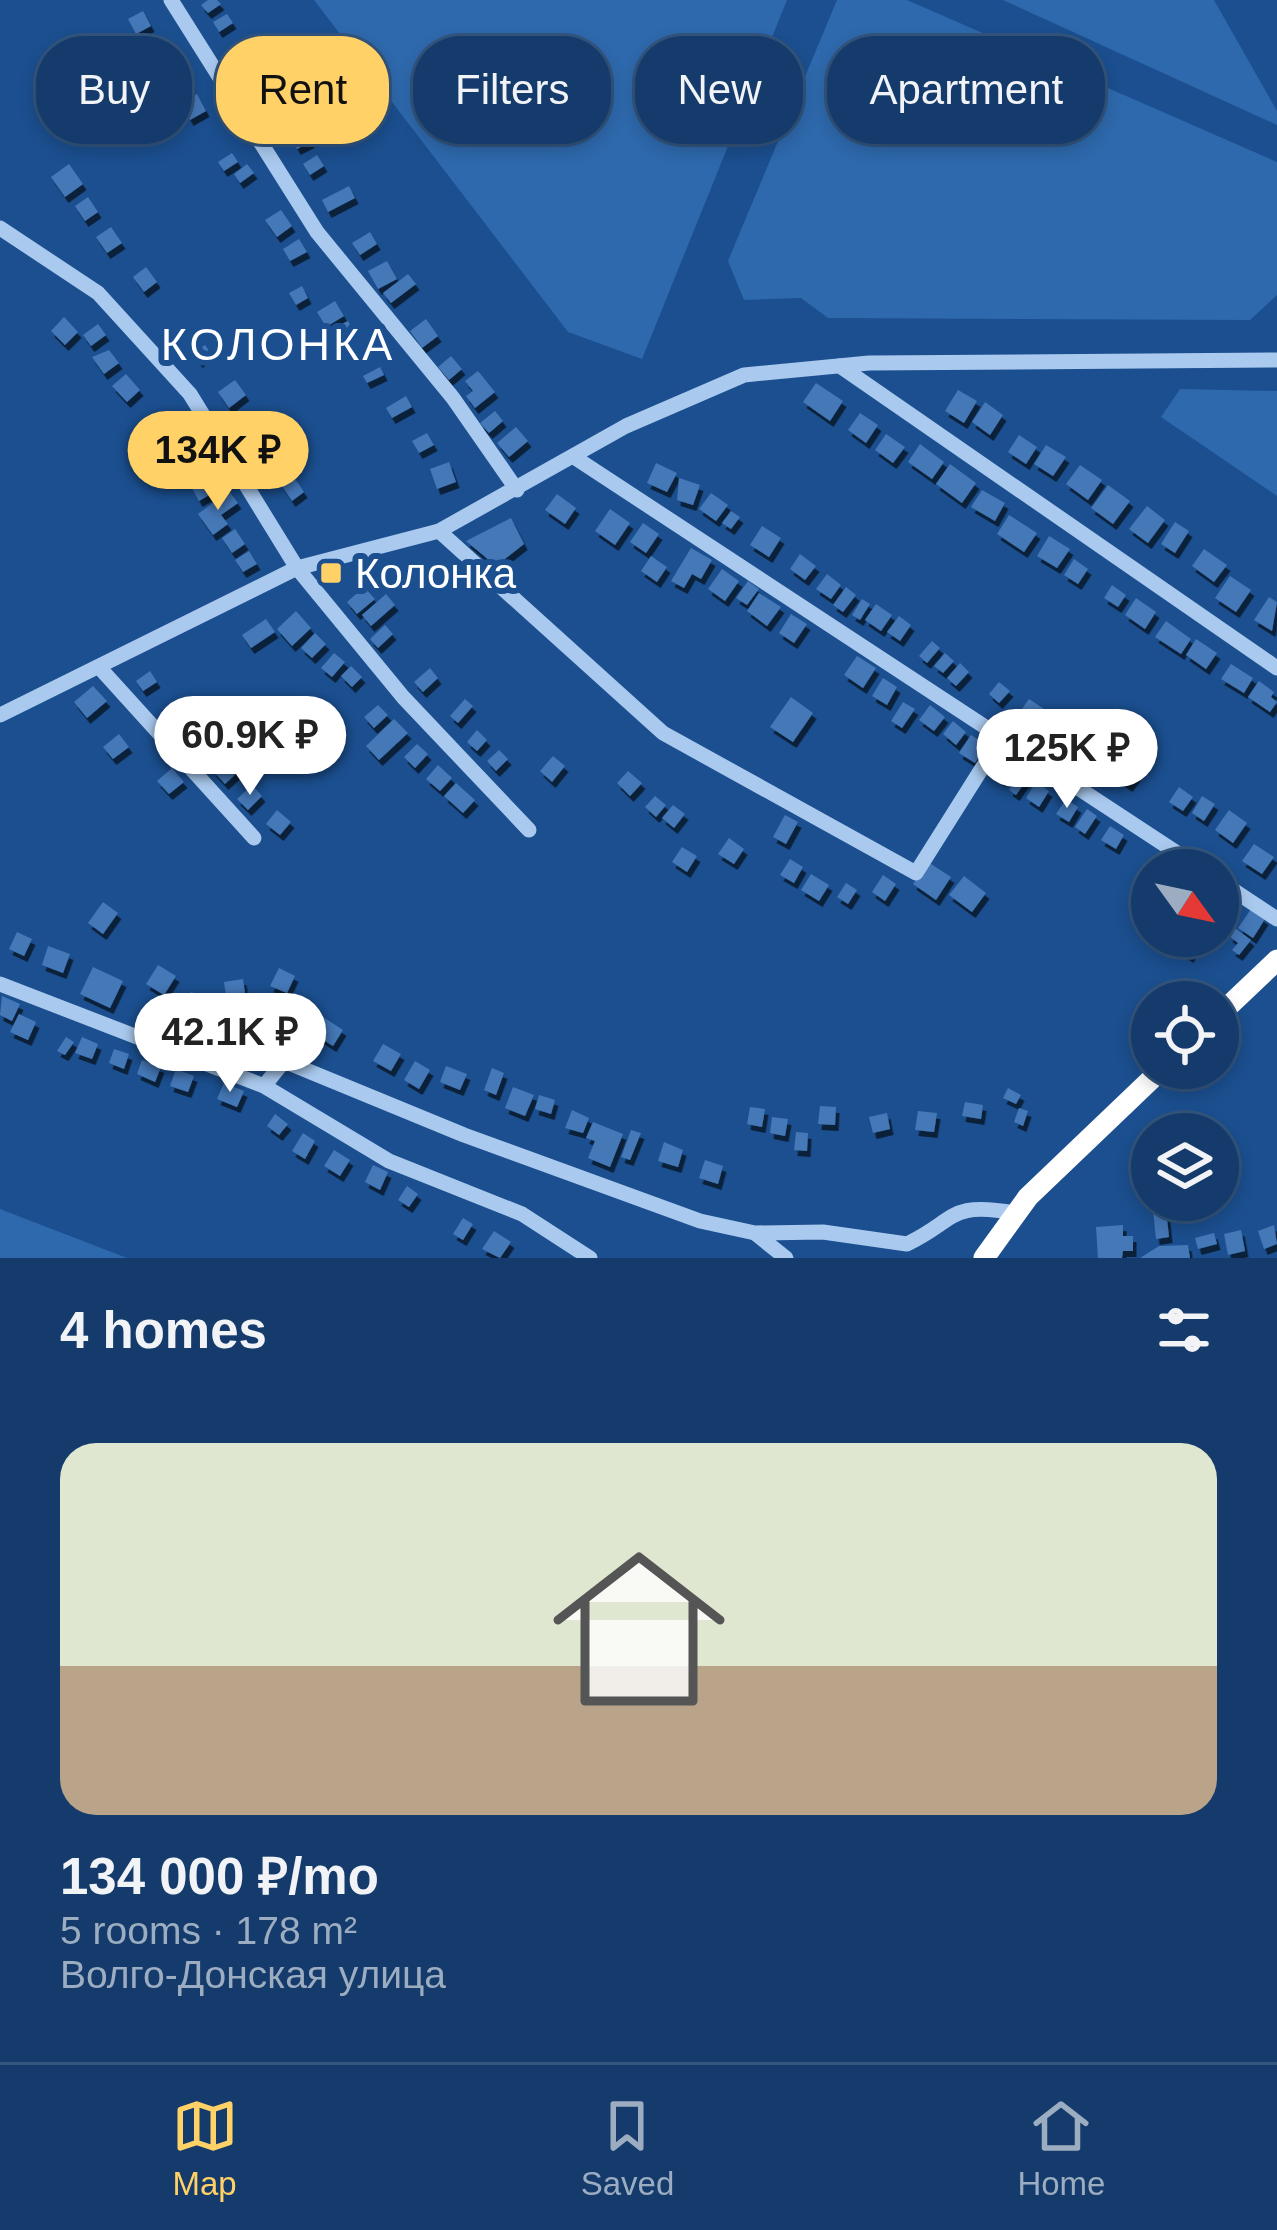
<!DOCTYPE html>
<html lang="en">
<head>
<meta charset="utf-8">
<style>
  body { margin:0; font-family:Arial,sans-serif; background:#1d4271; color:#f1f3f6; height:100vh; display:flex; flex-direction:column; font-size:45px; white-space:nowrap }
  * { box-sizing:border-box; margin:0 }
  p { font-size:39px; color:#9dadc1 }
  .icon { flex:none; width:66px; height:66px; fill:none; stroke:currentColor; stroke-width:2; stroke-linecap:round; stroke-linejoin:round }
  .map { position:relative; height:1258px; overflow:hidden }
  .panel { display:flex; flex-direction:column; background:#143b6b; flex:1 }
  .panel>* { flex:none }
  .banner { position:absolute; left:36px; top:36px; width:1206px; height:108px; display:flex; gap:24px }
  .needle { width:78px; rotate:123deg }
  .buttons { position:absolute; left:1131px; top:849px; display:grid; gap:24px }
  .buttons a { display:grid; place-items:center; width:108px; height:108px; border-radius:50%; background:#143b6b; box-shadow:0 6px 18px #0003,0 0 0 3px #33557e; font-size:60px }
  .price { position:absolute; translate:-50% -102px; padding:0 27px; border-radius:42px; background:#fff; color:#222; font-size:39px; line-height:78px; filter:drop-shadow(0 3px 6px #0008) }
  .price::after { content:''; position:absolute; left:50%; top:72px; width:36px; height:27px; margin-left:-18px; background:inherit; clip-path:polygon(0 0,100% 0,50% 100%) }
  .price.on { background:#ffd166; color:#111 }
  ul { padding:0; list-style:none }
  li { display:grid; align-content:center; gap:24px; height:636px; padding:0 60px }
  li+li { border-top:3px solid #33557e }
  li span { display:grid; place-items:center; height:372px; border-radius:36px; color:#555 }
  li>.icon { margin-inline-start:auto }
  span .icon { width:216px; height:216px; fill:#fffc; stroke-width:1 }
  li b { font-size:51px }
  h2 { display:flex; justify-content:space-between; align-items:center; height:144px; padding:0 60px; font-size:51px }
  .tag { padding:0 42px; border-radius:48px; background:#143b6b; box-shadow:0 6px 18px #0003,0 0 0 3px #33557e; font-size:42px; line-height:108px }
  .tag.on { background:#ffd166; color:#111 }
  .tabs { display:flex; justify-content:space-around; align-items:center; height:168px; border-top:3px solid #33557e; background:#143b6b; font-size:33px; color:#9dadc1 }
  .tabs a { display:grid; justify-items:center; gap:6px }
  .tabs .on { color:#ffd166 }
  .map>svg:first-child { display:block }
</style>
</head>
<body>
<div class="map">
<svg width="1277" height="1258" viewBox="0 0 1277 1258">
  <defs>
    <filter id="shadow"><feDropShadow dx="3.5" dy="6" stdDeviation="0" flood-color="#0009"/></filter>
  </defs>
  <rect width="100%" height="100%" fill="#1b4f8f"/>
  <g fill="#2e69ad">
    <polygon points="314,0 787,0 642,359 568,332"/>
    <polygon points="837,0 907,0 1277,162 1277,295 1250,320 828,318 801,298 744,300 728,261"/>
    <polygon points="1003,0 1214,0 1277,111 1277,125"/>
    <polygon points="1180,389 1277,391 1277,496 1161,417"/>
    <polygon points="0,1209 127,1258 0,1258"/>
  </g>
  <g fill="#4478b7" filter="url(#shadow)">
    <polygon points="208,0 217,0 221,4 208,13 201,5"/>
    <polygon points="143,11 151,26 136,34 128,19"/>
    <polygon points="227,14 233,23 219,32 213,22"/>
    <polygon points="163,43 170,56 155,65 148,52"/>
    <polygon points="253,59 260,67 248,77 242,69"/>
    <polygon points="184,72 192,86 177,95 168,82"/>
    <polygon points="278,88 287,99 273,110 263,99"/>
    <polygon points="197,94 206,111 190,120 181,103"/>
    <polygon points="305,130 311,142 297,149 291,137"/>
    <polygon points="232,153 238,162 224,171 218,162"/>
    <polygon points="317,155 324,166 310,175 303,164"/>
    <polygon points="69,164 83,184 65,197 51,177"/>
    <polygon points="247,164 254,173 240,183 234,174"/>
    <polygon points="349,186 355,198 328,212 322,200"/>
    <polygon points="88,197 98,212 85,221 75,206"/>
    <polygon points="281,210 292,226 277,237 265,220"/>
    <polygon points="111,227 122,243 107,253 96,237"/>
    <polygon points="370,232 377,244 360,255 352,243"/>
    <polygon points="299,239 307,252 290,261 283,249"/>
    <polygon points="387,261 397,279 378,289 368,271"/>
    <polygon points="146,267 157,282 144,292 133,277"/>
    <polygon points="408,274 416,284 391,303 383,293"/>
    <polygon points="302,286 308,298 296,305 289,293"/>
    <polygon points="335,301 344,316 326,327 317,312"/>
    <polygon points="64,317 78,332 65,345 51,331"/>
    <polygon points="426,319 438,336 422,348 410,331"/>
    <polygon points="348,321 353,330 328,344 322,334"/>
    <polygon points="98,324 106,335 91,346 83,335"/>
    <polygon points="205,345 211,354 199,362 193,353"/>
    <polygon points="109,350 119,363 104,374 92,357"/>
    <polygon points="451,356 462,369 449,380 438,367"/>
    <polygon points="380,367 384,375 367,383 363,376"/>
    <polygon points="478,371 495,392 475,408 466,396 473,391 465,381"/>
    <polygon points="126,374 140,390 127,402 112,386"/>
    <polygon points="235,380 246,395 229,408 218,392"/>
    <polygon points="816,383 843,401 830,421 803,402"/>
    <polygon points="958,390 977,401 964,423 945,411"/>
    <polygon points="406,396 412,407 392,418 386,408"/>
    <polygon points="985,402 1003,415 990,435 972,422"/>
    <polygon points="495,411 503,421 489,433 480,423"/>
    <polygon points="860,413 878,425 866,443 848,430"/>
    <polygon points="150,415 154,421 163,415 170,427 152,439 140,421"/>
    <polygon points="516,427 528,441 509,457 497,443"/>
    <polygon points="266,433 276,447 266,453 256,440"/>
    <polygon points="427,433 434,445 419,453 412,441"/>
    <polygon points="886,434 905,447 893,463 875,450"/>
    <polygon points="1019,435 1037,447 1026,464 1008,452"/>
    <polygon points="920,444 944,462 932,479 908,462"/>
    <polygon points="1046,445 1066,457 1053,476 1034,464"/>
    <polygon points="278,451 287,466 276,473 267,459"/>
    <polygon points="449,462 456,482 437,489 430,469"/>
    <polygon points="656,463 677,473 667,492 647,483"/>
    <polygon points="950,464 976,483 962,503 936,484"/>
    <polygon points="1080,465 1102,480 1088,500 1066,484"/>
    <polygon points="292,474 304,492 292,501 280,483"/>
    <polygon points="679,478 700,485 693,505 677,500"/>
    <polygon points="209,479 216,491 199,501 192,488"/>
    <polygon points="1108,485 1130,501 1113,524 1091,508"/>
    <polygon points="982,490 1005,503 995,521 971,507"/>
    <polygon points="229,491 238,503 221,515 228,524 213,535 198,514"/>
    <polygon points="711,493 728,505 716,521 699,509"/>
    <polygon points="557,494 576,508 565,524 545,510"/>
    <polygon points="1147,506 1165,520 1148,543 1129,529"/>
    <polygon points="610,509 630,523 615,545 595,531"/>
    <polygon points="731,511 740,517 731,529 722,523"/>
    <polygon points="1009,515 1037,533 1024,552 997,534"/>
    <polygon points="511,518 524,544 496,566 466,541"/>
    <polygon points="1175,522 1189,531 1175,553 1161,544"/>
    <polygon points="643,523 659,534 646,553 630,542"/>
    <polygon points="762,526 781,538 769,557 750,545"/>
    <polygon points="235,529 245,544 232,553 222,538"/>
    <polygon points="1049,536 1070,549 1057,568 1037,556"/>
    <polygon points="691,548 712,560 701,579 692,574 684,588 671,581"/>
    <polygon points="1204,549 1227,565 1214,582 1192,566"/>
    <polygon points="249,551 257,564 243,572 235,560"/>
    <polygon points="800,554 816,566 805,580 790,569"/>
    <polygon points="651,556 667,567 657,582 641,571"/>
    <polygon points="1074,559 1088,569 1078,584 1064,575"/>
    <polygon points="722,569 739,581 725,601 708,589"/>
    <polygon points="827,574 841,585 831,599 816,589"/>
    <polygon points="1230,576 1251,590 1236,612 1215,598"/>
    <polygon points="748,581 759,589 747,605 736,598"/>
    <polygon points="1112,585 1126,595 1118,607 1104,598"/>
    <polygon points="364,587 375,599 357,614 347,602"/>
    <polygon points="846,587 856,595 843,612 833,605"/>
    <polygon points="759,593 781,607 767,626 747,611"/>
    <polygon points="386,594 395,605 371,626 362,615"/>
    <polygon points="1269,597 1277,602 1272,631 1254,620"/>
    <polygon points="1136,598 1156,612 1145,629 1125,615"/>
    <polygon points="862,599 870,604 860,620 852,615"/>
    <polygon points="876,604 892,615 881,631 865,620"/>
    <polygon points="296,611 311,628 292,646 277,629"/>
    <polygon points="791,614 807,624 794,643 779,633"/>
    <polygon points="899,616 911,625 900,641 887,632"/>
    <polygon points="266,619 275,632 251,648 242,635"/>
    <polygon points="1166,621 1191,639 1181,654 1155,637"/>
    <polygon points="385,625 393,634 378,648 370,639"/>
    <polygon points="315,633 326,644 312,658 301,648"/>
    <polygon points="1196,639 1217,653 1206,669 1186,655"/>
    <polygon points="932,641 940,648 927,663 919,656"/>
    <polygon points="334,653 345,662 332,677 321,668"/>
    <polygon points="945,653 954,661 943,673 934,666"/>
    <polygon points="857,656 876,668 863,688 844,675"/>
    <polygon points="960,663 969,672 956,686 947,678"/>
    <polygon points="1231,664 1253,678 1244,693 1221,679"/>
    <polygon points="351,666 362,677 352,687 341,676"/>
    <polygon points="430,668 438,678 423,692 414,682"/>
    <polygon points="150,671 157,682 143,691 136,681"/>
    <polygon points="883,678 897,687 887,705 872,696"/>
    <polygon points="1259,681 1274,692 1271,697 1277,702 1270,712 1248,697"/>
    <polygon points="999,682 1010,691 999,703 989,694"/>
    <polygon points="93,686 107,701 87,718 74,702"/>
    <polygon points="791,697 813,713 793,742 770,727"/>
    <polygon points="465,699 473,706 458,723 450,716"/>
    <polygon points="1029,699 1047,711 1034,730 1016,717"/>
    <polygon points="903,702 915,709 902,728 891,721"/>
    <polygon points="378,705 388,715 374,728 364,717"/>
    <polygon points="930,705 945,717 934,731 919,720"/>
    <polygon points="180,706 186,713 170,727 164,720"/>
    <polygon points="1057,713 1078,727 1066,744 1045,730"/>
    <polygon points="394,719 408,733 379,760 366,746"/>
    <polygon points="953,721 966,732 956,745 943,734"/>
    <polygon points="477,730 487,740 477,751 467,742"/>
    <polygon points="205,733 222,752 204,769 187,750"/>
    <polygon points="119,734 129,747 113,759 103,747"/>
    <polygon points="971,735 987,745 975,763 959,753"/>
    <polygon points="1119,739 1129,746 1119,761 1109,754"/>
    <polygon points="417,744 428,754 415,768 404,757"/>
    <polygon points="499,750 508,759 496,771 487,761"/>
    <polygon points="1134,752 1147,761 1129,786 1116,777"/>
    <polygon points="999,754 1013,764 1002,781 988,771"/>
    <polygon points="553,756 565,766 552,782 540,771"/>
    <polygon points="225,757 239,771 225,784 212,770"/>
    <polygon points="438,765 452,778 440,791 426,779"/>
    <polygon points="172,768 184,782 169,794 157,781"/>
    <polygon points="1023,769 1031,774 1016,795 1009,790"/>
    <polygon points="628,771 642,783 630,796 617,783"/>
    <polygon points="1036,782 1049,791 1039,807 1026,798"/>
    <polygon points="456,783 475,800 463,813 444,796"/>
    <polygon points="252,785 262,796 248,810 237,799"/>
    <polygon points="1179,787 1193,797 1183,811 1169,802"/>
    <polygon points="655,796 666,805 656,817 645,807"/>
    <polygon points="1202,796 1215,804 1204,821 1192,813"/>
    <polygon points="1066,799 1078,807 1069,822 1056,814"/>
    <polygon points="673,805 685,814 674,828 662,818"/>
    <polygon points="1087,809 1097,816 1085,834 1075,827"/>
    <polygon points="277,810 291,822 280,835 266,824"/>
    <polygon points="1229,810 1247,823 1233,843 1215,830"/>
    <polygon points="785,815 798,822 786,844 773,837"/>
    <polygon points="1110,826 1124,835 1116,849 1101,840"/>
    <polygon points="729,838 744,849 734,864 718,854"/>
    <polygon points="1254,844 1274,857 1262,874 1242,861"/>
    <polygon points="682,847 697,856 687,872 672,862"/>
    <polygon points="1156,855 1167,862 1152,873 1146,869"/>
    <polygon points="790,859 803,867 794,883 780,875"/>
    <polygon points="928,862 951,877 936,900 913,884"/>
    <polygon points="811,874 829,885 819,901 801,890"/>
    <polygon points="883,875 896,884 885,901 872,892"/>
    <polygon points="964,876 986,893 972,912 949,895"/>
    <polygon points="846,883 857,890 848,904 837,897"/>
    <polygon points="103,902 118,913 103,934 88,923"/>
    <polygon points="1251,909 1265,919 1253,938 1238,928"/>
    <polygon points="1235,928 1251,940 1239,955 1232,950 1238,943 1229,936"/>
    <polygon points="17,932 32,939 24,956 9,949"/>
    <polygon points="1176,938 1194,950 1190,957 1172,945"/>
    <polygon points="48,946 70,954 63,973 42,965"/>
    <polygon points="158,965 176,976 164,995 146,984"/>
    <polygon points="93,967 123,981 110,1008 80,994"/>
    <polygon points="279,968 295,976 287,993 270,986"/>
    <polygon points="243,979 246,1000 227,1003 224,982"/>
    <polygon points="191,992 216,1001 209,1020 184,1011"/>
    <polygon points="2,996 20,1004 12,1021 0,1015"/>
    <polygon points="281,997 299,1005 291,1023 273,1016"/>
    <polygon points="19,1014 36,1022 28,1040 10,1032"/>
    <polygon points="323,1017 343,1030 333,1046 312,1033"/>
    <polygon points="66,1037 74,1042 65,1055 57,1051"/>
    <polygon points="82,1037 98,1044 92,1059 75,1053"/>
    <polygon points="383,1044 401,1054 391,1071 373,1061"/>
    <polygon points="114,1049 129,1054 124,1069 109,1063"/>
    <polygon points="142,1060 161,1067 155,1082 137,1074"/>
    <polygon points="415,1061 430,1070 419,1089 404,1080"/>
    <polygon points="446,1066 467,1074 460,1090 440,1082"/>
    <polygon points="492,1068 504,1073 496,1095 484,1090"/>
    <polygon points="176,1069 194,1076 188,1092 170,1086"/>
    <polygon points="224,1083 244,1091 237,1107 217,1099"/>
    <polygon points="513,1087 534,1095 525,1116 505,1108"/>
    <polygon points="1008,1088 1021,1095 1016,1104 1003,1098"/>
    <polygon points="539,1095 555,1100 551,1114 535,1109"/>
    <polygon points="965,1102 983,1105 981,1119 962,1116"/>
    <polygon points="820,1106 836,1107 835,1125 818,1124"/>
    <polygon points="750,1107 765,1109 762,1127 747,1124"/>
    <polygon points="1019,1108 1028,1111 1023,1126 1014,1122"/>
    <polygon points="572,1110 589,1118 583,1133 565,1128"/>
    <polygon points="918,1111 937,1113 934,1132 915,1130"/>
    <polygon points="887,1113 890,1129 873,1133 869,1117"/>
    <polygon points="275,1114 288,1124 279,1135 267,1126"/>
    <polygon points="772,1117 788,1119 785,1136 770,1133"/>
    <polygon points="593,1122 623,1134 610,1167 588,1158 595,1141 586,1138"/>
    <polygon points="631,1130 641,1133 630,1160 621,1157"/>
    <polygon points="796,1132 808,1133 807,1151 794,1150"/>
    <polygon points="303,1133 315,1141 305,1159 292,1151"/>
    <polygon points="664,1142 683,1150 678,1167 658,1161"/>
    <polygon points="334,1150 350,1160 340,1176 324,1166"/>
    <polygon points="705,1160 723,1166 718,1184 699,1178"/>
    <polygon points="373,1165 388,1172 380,1190 365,1182"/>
    <polygon points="407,1186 418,1194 409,1207 398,1200"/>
    <polygon points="1166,1209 1169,1237 1156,1239 1153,1210"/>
    <polygon points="463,1218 473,1224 463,1240 453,1234"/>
    <polygon points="1123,1225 1123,1236 1133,1236 1133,1251 1123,1251 1122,1258 1098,1258 1096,1227"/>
    <polygon points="1274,1225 1277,1244 1264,1249 1258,1231"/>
    <polygon points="1241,1230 1245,1251 1228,1255 1224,1234"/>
    <polygon points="494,1231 511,1242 500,1258 482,1249"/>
    <polygon points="1214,1233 1217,1244 1198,1249 1195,1238"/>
    <polygon points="1188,1245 1190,1258 1140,1258 1159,1246"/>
  </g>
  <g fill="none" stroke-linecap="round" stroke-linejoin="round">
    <g stroke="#a9c9ee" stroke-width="15">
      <polyline points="171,0 317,232 453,398 517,490"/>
      <polyline points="0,228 98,293 190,394 297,568 403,697 529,830"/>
      <polyline points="840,366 1277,668"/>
      <polyline points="574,457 1203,870"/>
      <polyline points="439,531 663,733 916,873 1001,738"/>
      <polyline points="99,667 254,838"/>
      <polyline points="0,715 297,568 439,531 626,426 744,375 869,363 1277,360"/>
      <polyline points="1218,880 1277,919"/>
      <polyline points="0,984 264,1086 389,1161 522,1214 590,1258"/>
      <path d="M264 1086 284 1061 464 1135 700 1221 755 1233 823 1232 907 1244C957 1220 948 1201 1015 1213"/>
      <polyline points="756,1234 786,1258"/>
    </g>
    <g stroke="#fff" stroke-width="21">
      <polyline points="1218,1016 1277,960"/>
      <polyline points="984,1258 1028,1197 1163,1068"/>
    </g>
  </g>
  <rect fill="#ffd166" stroke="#1b4f8f" stroke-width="4.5" x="319" y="561" width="24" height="24" rx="6"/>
  <g text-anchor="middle" stroke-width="12" stroke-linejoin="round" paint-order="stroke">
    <g font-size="42" fill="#fff" stroke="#1b4f8f" text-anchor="start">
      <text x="355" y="588">Колонка</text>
    </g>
    <g font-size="45" letter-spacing="3" fill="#fff" stroke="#1b4f8f">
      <text x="278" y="360">КОЛОНКА</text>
    </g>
  </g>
</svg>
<div class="buttons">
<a><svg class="needle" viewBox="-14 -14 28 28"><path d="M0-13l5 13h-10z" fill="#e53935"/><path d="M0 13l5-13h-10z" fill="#9dadc1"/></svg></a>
<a><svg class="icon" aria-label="locate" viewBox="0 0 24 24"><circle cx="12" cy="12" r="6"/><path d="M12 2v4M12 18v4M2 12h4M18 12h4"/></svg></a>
<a><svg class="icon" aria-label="layers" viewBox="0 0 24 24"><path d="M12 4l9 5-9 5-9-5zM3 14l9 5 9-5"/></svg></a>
</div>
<b class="price on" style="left:218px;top:513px">134K ₽</b>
<b class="price" style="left:250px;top:798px">60.9K ₽</b>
<b class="price" style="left:1067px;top:811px">125K ₽</b>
<b class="price" style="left:230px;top:1095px">42.1K ₽</b>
<div class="banner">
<a class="tag">Buy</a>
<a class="tag on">Rent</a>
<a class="tag">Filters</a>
<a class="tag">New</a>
<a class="tag">Apartment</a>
</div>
</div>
<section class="panel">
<h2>4 homes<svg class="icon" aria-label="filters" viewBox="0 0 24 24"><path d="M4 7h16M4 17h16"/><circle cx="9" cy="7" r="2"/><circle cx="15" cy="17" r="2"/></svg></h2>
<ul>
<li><span style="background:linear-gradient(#dfe7d0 60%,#b9a48a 0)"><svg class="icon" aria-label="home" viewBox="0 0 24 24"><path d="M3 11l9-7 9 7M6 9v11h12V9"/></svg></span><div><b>134 000 ₽/mo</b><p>5 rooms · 178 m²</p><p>Волго-Донская улица</p></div></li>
</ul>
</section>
<nav class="tabs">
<a class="on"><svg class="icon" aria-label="map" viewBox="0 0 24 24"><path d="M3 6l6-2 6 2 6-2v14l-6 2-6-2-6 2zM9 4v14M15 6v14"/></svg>Map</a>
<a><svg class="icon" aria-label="saved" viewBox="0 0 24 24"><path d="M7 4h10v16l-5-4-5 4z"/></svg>Saved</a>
<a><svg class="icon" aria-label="home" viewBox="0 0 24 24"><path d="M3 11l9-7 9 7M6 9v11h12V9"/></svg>Home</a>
</nav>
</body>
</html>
